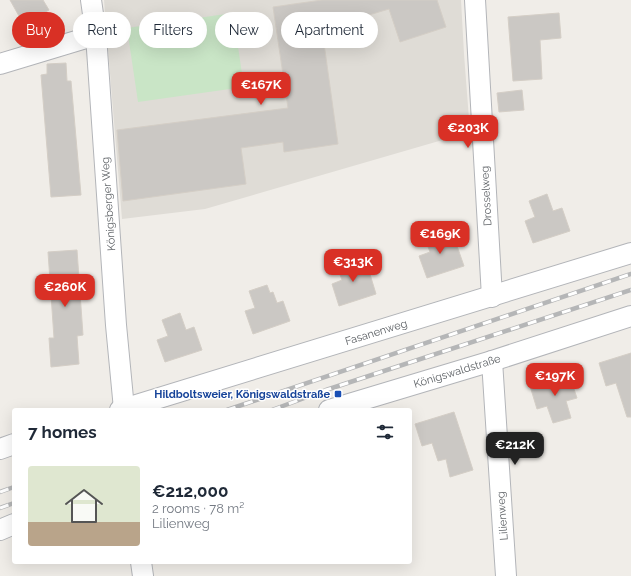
<!DOCTYPE html>
<html lang="en">
<head>
<meta charset="utf-8">
<style>
  body { margin:0; font-family:Raleway,sans-serif; background:#f6f6f7; color:#1f2937; height:100vh; display:flex; flex-direction:column; font-size:15px; white-space:nowrap }
  * { box-sizing:border-box; margin:0 }
  p { font-size:13px; color:#747a83 }
  .icon { flex:none; width:22px; height:22px; fill:none; stroke:currentColor; stroke-width:2; stroke-linecap:round; stroke-linejoin:round }
  .map { position:relative; flex:1; overflow:hidden }
  .sheet { position:absolute; left:12px; top:408px; width:400px; height:156px; display:flex; flex-direction:column; background:#fff; border-radius:4px; box-shadow:0 4px 16px #0002 }
  .sheet>* { flex:none }
  .hud { position:absolute; left:12px; top:12px; width:400px; height:36px; display:flex; gap:8px }
  .price { position:absolute; translate:-50% -34px; padding:0 9px; border-radius:8px; background:#d93025; color:#fff; font-size:13px; line-height:26px; filter:drop-shadow(0 1px 2px #0008) }
  .price::after { content:''; position:absolute; left:50%; top:24px; width:12px; height:9px; margin-left:-6px; background:inherit; clip-path:polygon(0 0,100% 0,50% 100%) }
  .price.active { background:#222; color:#fff }
  ul { padding:0; list-style:none }
  li { display:flex; align-items:center; gap:12px; height:100px; padding:0 16px }
  li span { display:grid; place-items:center; flex:none; width:112px; height:80px; border-radius:4px; color:#555 }
  li>.icon { margin-inline-start:auto }
  span .icon { width:48px; height:48px; fill:#fffc; stroke-width:1 }
  li b { font-size:17px }
  h2 { display:flex; justify-content:space-between; align-items:center; height:48px; padding:0 16px; font-size:17px }
  .pill { padding:0 14px; border-radius:18px; background:#fff; box-shadow:0 4px 16px #0002; font-size:14px; line-height:36px }
  .pill.active { background:#d93025; color:#fff }
  .map>svg:first-child { display:block }
</style>
</head>
<body>
<div class="map">
<svg width="631" height="576" viewBox="0 0 631 576">
  <rect width="100%" height="100%" fill="#f0ede8"/>
  <polygon fill="#dfdcd6" points="104,0 461,0 464,54 470,132 205,209 122,219"/>
  <polygon fill="#c9e5c6" points="233,13 244,87 138,102 127,28"/>
  <g fill="#cbc8c4" stroke="#d4cec6">
    <polygon points="10,0 43,0 49,10 24,25"/>
    <polygon points="322,0 437,0 446,27 400,42 389,9 322,29 338,144 284,152 283,142 241,148 246,184 123,201 117,130 288,108 273,7"/>
    <polygon points="559,13 561,38 540,40 542,79 513,81 508,17"/>
    <polygon points="66,63 67,81 71,81 81,195 51,197 41,75 47,74 47,64"/>
    <polygon points="522,90 524,110 499,112 497,93"/>
    <polygon points="547,194 553,211 562,208 570,231 533,243 525,221 535,217 529,201"/>
    <polygon points="442,229 447,246 456,243 464,266 427,278 419,256 430,252 424,236"/>
    <polygon points="77,250 83,335 77,336 79,364 51,367 49,338 54,338 48,252"/>
    <polygon points="355,258 360,274 369,271 376,294 339,306 332,284 342,280 336,264"/>
    <polygon points="267,285 270,293 273,292 277,303 283,301 290,321 253,334 245,311 255,308 249,291"/>
    <polygon points="180,313 186,330 194,327 202,350 165,362 157,340 168,336 162,320"/>
    <polygon points="631,353 631,417 627,417 616,383 606,386 599,363"/>
    <polygon points="569,374 577,398 566,401 571,418 553,423 547,406 537,409 530,386"/>
    <polygon points="454,412 473,470 450,477 446,459 438,461 432,443 422,446 415,424"/>
  </g>
  <g fill="none" stroke-linecap="round" stroke-linejoin="round">
    <g stroke="#b3b5b9" stroke-width="22">
      <g id="minor">
        <polyline points="91,0 96,35 116,325 124,409"/>
        <polyline points="475,0 492,297"/>
        <polyline points="0,64 96,35"/>
        <polyline points="492,361 506,576"/>
        <polyline points="120,410 631,253"/>
        <polyline points="329,410 492,361 631,316"/>
        <polyline points="0,449 14,444"/>
        <polyline points="0,530 14,524"/>
        <polyline points="141,562 143,576"/>
      </g>
    </g>
    <use href="#minor" stroke="#fff" stroke-width="20"/>
    <g stroke="#b5b6b7" stroke-width="4.5">
      <g id="rail">
        <polyline points="227,410 631,274"/>
        <polyline points="272,410 326,390 631,290"/>
        <polyline points="0,492 14,487"/>
        <polyline points="0,508 14,503"/>
      </g>
    </g>
    <use href="#rail" stroke="#fff" stroke-width="3" stroke-dasharray="9" stroke-linecap="butt"/>
  </g>
  <rect fill="#1a4fb4" stroke="#fff" stroke-width="1.5" x="334" y="390" width="8" height="8" rx="2"/>
  <g text-anchor="middle" stroke-width="3" stroke-linejoin="round" paint-order="stroke">
    <g font-size="11" fill="#5f6367" stroke="#fff">
      <text transform="translate(486 196) rotate(-93)" y="4">Drosselweg</text>
      <text transform="translate(108 204) rotate(-94)" y="4">Königsberger Weg</text>
      <text transform="translate(376 332) rotate(-17)" y="4">Fasanenweg</text>
      <text transform="translate(457 371) rotate(-17)" y="4">Königswaldstraße</text>
      <text transform="translate(502 516) rotate(-94)" y="4">Lilienweg</text>
    </g>
    <g font-size="11" font-weight="bold" fill="#164399" stroke="#fff" text-anchor="end">
      <text x="330" y="398">Hildboltsweier, Königswaldstraße</text>
    </g>
  </g>
</svg>
<b class="price" style="left:261px;top:106px">€167K</b>
<b class="price" style="left:468px;top:149px">€203K</b>
<b class="price" style="left:440px;top:255px">€169K</b>
<b class="price" style="left:353px;top:283px">€313K</b>
<b class="price" style="left:65px;top:308px">€260K</b>
<b class="price" style="left:555px;top:397px">€197K</b>
<b class="price active" style="left:515px;top:466px">€212K</b>
<div class="hud">
<a class="pill active">Buy</a>
<a class="pill">Rent</a>
<a class="pill">Filters</a>
<a class="pill">New</a>
<a class="pill">Apartment</a>
</div>
<section class="sheet">
<h2>7 homes<svg class="icon" aria-label="filters" viewBox="0 0 24 24"><path d="M4 7h16M4 17h16"/><circle cx="9" cy="7" r="2"/><circle cx="15" cy="17" r="2"/></svg></h2>
<ul>
<li><span style="background:linear-gradient(#dfe7d0 70%,#b9a48a 0)"><svg class="icon" aria-label="home" viewBox="0 0 24 24"><path d="M3 11l9-7 9 7M6 9v11h12V9"/></svg></span><div><b>€212,000</b><p>2 rooms · 78 m²</p><p>Lilienweg</p></div></li>
</ul>
</section>
</div>
</body>
</html>
